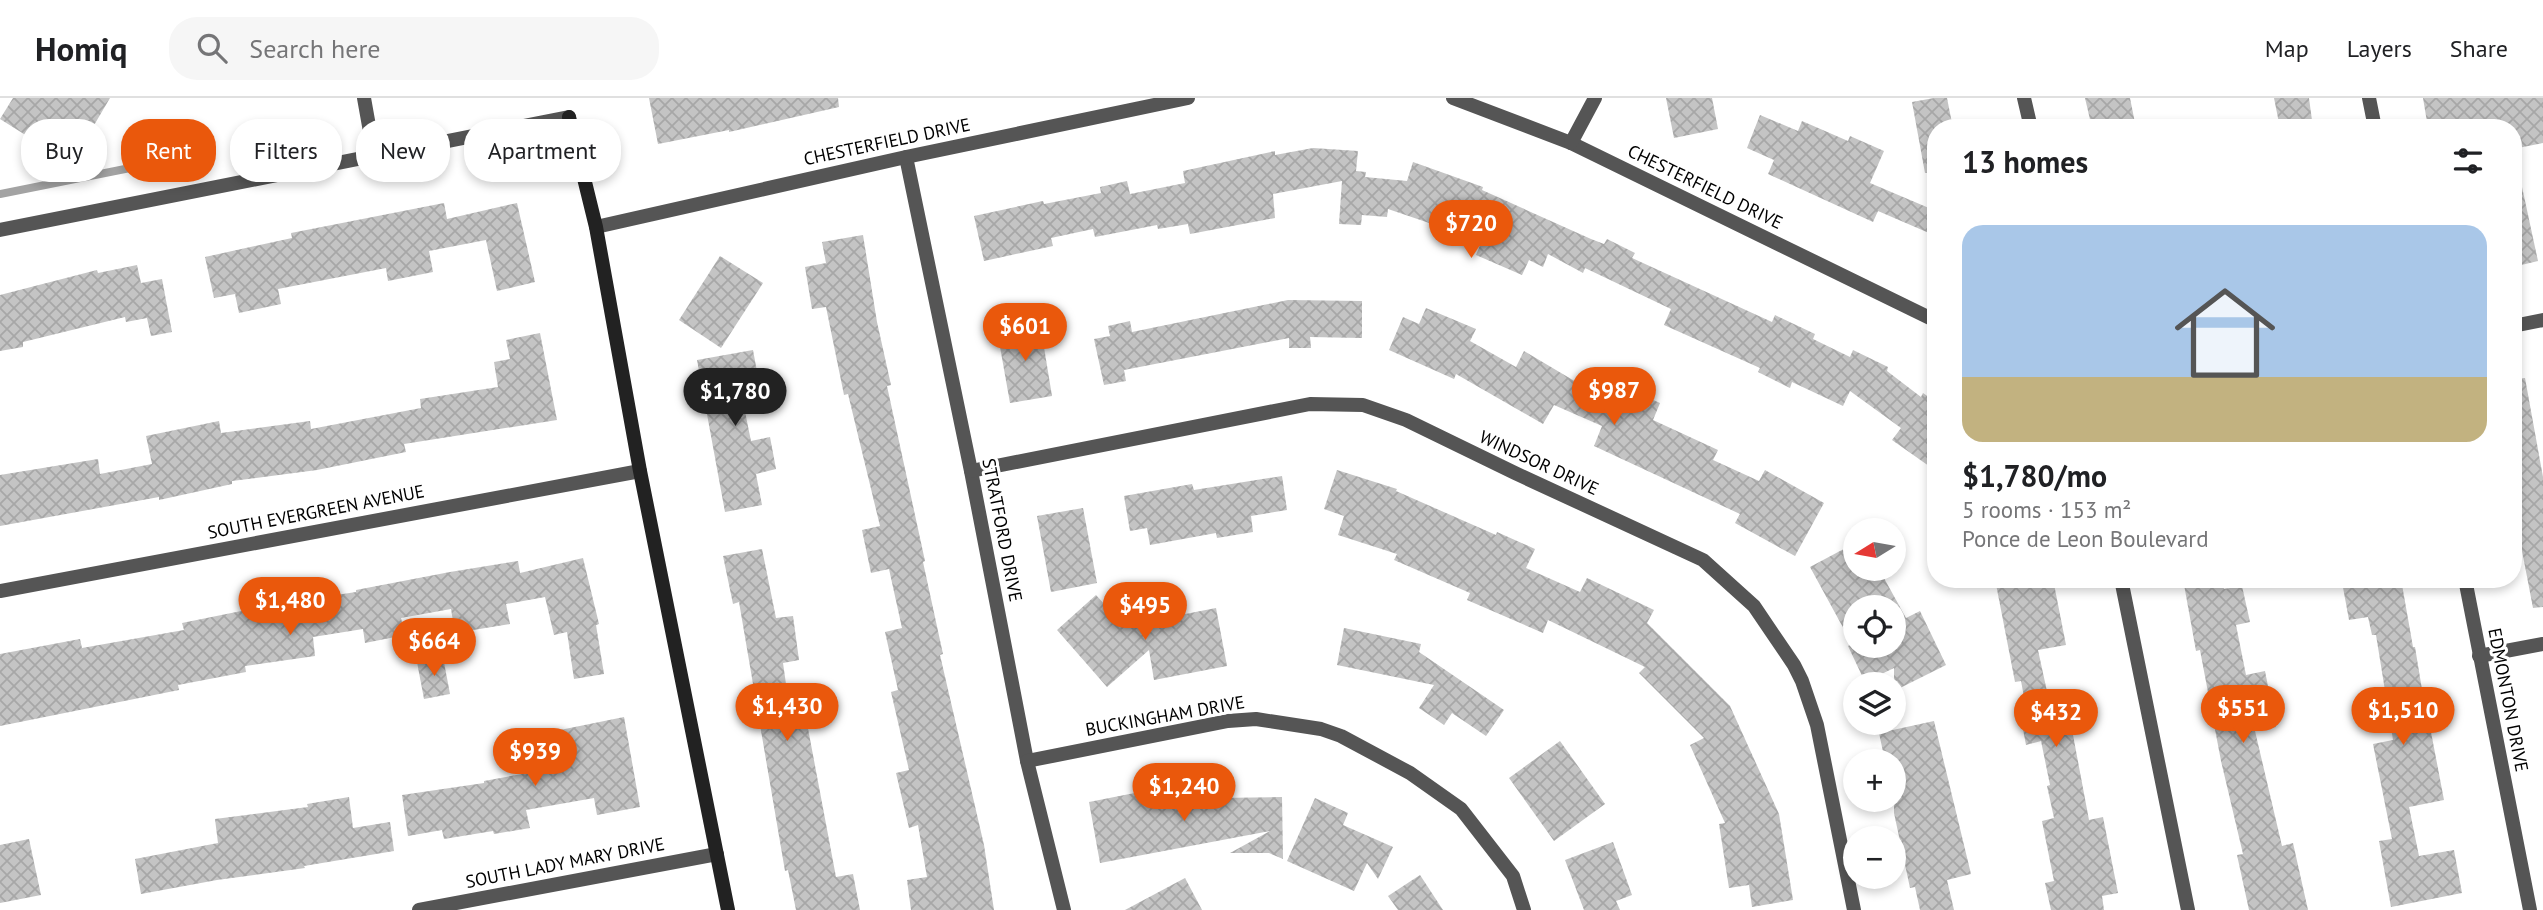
<!DOCTYPE html>
<html lang="en">
<head>
<meta charset="utf-8">
<style>
  body { margin:0; font-family:"PT Sans",sans-serif; background:#f6f6f6; color:#202124; height:100vh; display:flex; flex-direction:column; font-size:26px; white-space:nowrap }
  * { box-sizing:border-box; margin:0 }
  p { font-size:23px; color:#757577 }
  .icon { flex:none; width:38px; height:38px; fill:none; stroke:currentColor; stroke-width:2; stroke-linecap:round; stroke-linejoin:round }
  .map { position:relative; flex:1; overflow:hidden }
  .sheet { position:absolute; left:1927px; top:21px; width:595px; height:469px; display:flex; flex-direction:column; background:#fff; border-radius:28px; box-shadow:0 4px 10px #0003 }
  .sheet>* { flex:none }
  .guide { position:absolute; left:21px; top:21px; width:665px; height:63px; display:flex; gap:14px }
  .needle { width:46px; rotate:259deg }
  .buttons { position:absolute; left:1843px; top:420px; display:grid; gap:14px }
  .buttons a { display:grid; place-items:center; width:63px; height:63px; border-radius:50%; background:#fff; box-shadow:0 4px 10px #0003; font-size:35px }
  .price { position:absolute; translate:-50% -60px; padding:0 16px; border-radius:24px; background:#ea580c; color:#fff; font-size:23px; line-height:46px; filter:drop-shadow(0 2px 4px #0008) }
  .price::after { content:''; position:absolute; left:50%; top:42px; width:21px; height:16px; margin-left:-10px; background:inherit; clip-path:polygon(0 0,100% 0,50% 100%) }
  .price.selected { background:#222; color:#fff }
  ul { padding:0; list-style:none }
  li { display:grid; align-content:center; gap:14px; height:371px; padding:0 35px }
  li span { display:grid; place-items:center; height:217px; border-radius:21px; color:#555 }
  li>.icon { margin-inline-start:auto }
  span .icon { width:126px; height:126px; fill:#fffc; stroke-width:1 }
  li b { font-size:30px }
  h2 { display:flex; justify-content:space-between; align-items:center; height:84px; padding:0 35px; font-size:30px }
  .pill { padding:0 24px; border-radius:28px; background:#fff; box-shadow:0 4px 10px #0003; font-size:24px; line-height:63px }
  .pill.selected { background:#ea580c; color:#fff }
  header { display:flex; align-items:center; gap:42px; box-sizing:border-box; height:98px; padding:0 35px; background:#fff; border-bottom:2px solid #e0e0e0 }
  header strong { font-size:33px }
  nav { display:flex; gap:38px; margin-inline-start:auto; font-size:24px }
  .search { width:490px; height:63px; background:#f6f6f6; display:flex; align-items:center; gap:18px; box-sizing:border-box; padding:0 24px; border-radius:28px; color:#757577; font-size:26px }
  .map>svg:first-child { display:block }
</style>
</head>
<body>
<header>
<strong>Homiq</strong>
<div class="search"><svg class="icon" aria-label="search" viewBox="0 0 24 24"><circle cx="10" cy="10" r="6"/><path d="M15 15l6 6"/></svg>Search here</div>
<nav><a>Map</a><a>Layers</a><a>Share</a></nav>
</header>
<div class="map">
<svg width="2543" height="812" viewBox="0 0 2543 812">
  <defs>
    <pattern id="building-cross-hatch" width="8" height="8" patternUnits="userSpaceOnUse" patternTransform="scale(1.75)"><rect width="8" height="8" fill="#c4c4c4"/><path d="M0 0l8 8M0 8l8-8" fill="none" stroke="#a7a7a7"/></pattern>
  </defs>
  <rect width="100%" height="100%" fill="#fff"/>
  <g fill="none" stroke-linecap="round" stroke-linejoin="round">
    <polyline stroke="#a3a3a3" stroke-width="8" points="0,96 140,68"/>
  </g>
  <g fill="url(#building-cross-hatch)" fill-rule="evenodd">
    <polygon points="13,0 110,0 90,34 72,23 63,38 45,27 35,43 0,21"/>
    <polygon points="649,0 838,0 839,9 729,34 729,32 658,46"/>
    <polygon points="1666,0 1712,0 1718,31 1674,40"/>
    <polygon points="1934,0 1947,0 1953,30 1936,30 1936,74 1925,75 1912,4"/>
    <polygon points="2085,0 2130,0 2136,30 2092,30"/>
    <polygon points="2274,0 2309,0 2313,30 2280,30"/>
    <polygon points="2423,0 2543,0 2543,45 2513,51 2513,30 2428,30"/>
    <polygon points="1760,17 1798,33 1802,23 1848,43 1850,38 1884,53 1870,85 1936,113 1936,138 1878,113 1873,124 1768,76 1774,62 1747,50"/>
    <polygon points="1313,50 1358,53 1356,73 1366,74 1365,79 1407,83 1413,64 1483,89 1482,92 1591,141 1604,146 1607,141 1635,155 1632,160 1772,224 1775,217 1815,236 1813,241 1850,259 1853,252 1888,269 1887,273 1921,299 1923,295 1936,304 1936,373 1892,342 1901,330 1850,293 1843,308 1792,284 1790,290 1758,274 1760,270 1664,227 1671,211 1585,170 1583,175 1548,156 1543,169 1529,162 1522,177 1476,157 1487,131 1439,114 1435,127 1388,111 1387,119 1362,117 1361,127 1339,126 1342,83 1273,96 1275,120 1190,136 1188,126 1158,131 1157,127 1095,139 1093,131 1051,140 1053,148 984,163 974,118 1043,103 1044,106 1101,95 1100,89 1127,83 1130,96 1185,85 1183,73 1275,53 1275,57"/>
    <polygon points="2522,89 2538,163 2513,169 2513,90"/>
    <polygon points="444,105 447,121 517,105 535,184 497,193 486,142 429,153 433,174 388,183 386,170 278,191 281,206 239,215 235,196 214,200 205,159 292,140 291,135"/>
    <polygon points="863,137 877,224 891,287 887,288 925,463 923,464 943,556 940,557 984,747 994,812 911,812 907,782 927,779 918,727 909,730 896,675 909,672 891,594 898,592 885,534 902,530 889,471 871,475 862,432 880,428 848,296 844,297 826,209 812,211 805,169 826,165 822,144"/>
    <polygon points="720,158 763,185 721,250 679,222"/>
    <polygon points="137,167 141,185 162,181 172,234 151,238 147,220 126,224 125,219 23,244 23,249 0,253 0,197 97,172 98,175"/>
    <polygon points="1288,202 1362,203 1362,240 1310,239 1311,250 1289,250 1289,240 1124,272 1126,283 1104,287 1094,241 1110,238 1108,228 1130,223 1132,234"/>
    <polygon points="1426,210 1476,231 1470,243 1516,269 1524,253 1593,294 1600,279 1660,305 1653,322 1718,352 1713,362 1759,383 1765,372 1824,405 1795,458 1735,425 1740,416 1594,348 1602,328 1554,307 1543,326 1456,276 1454,281 1389,252 1403,219 1419,226"/>
    <polygon points="1040,225 1052,298 1010,305 997,232"/>
    <polygon points="540,235 557,322 404,346 406,354 317,372 232,383 232,386 159,402 159,399 0,428 0,377 98,361 100,376 152,366 146,338 219,323 221,335 310,323 311,331 421,310 420,301 498,289 494,264 510,261 506,242"/>
    <polygon points="753,252 761,295 742,299 751,343 770,339 776,371 756,376 762,407 725,414 697,262"/>
    <polygon points="2525,280 2543,379 2543,509 2533,510 2513,406 2513,403 2519,402 2513,375 2513,281"/>
    <polygon points="1337,372 1397,391 1396,393 1496,437 1497,434 1535,451 1526,470 1580,494 1587,480 1654,512 1647,525 1730,608 1779,716 1793,802 1752,809 1749,787 1729,790 1719,726 1725,725 1690,647 1704,640 1639,575 1645,569 1548,522 1543,535 1467,502 1470,495 1394,462 1397,456 1338,437 1344,418 1324,411"/>
    <polygon points="1282,378 1287,412 1251,418 1253,434 1217,440 1216,435 1150,447 1147,430 1130,433 1124,398 1192,386 1194,392"/>
    <polygon points="1083,410 1097,485 1051,494 1037,418"/>
    <path d="M1855 445V471H1879L1906 520 1920 513 1946 567 1894 593V570L1865 584 1848 548 1852 546 1810 469ZM1855 509H1894V548H1855Z"/>
    <polygon points="762,451 776,520 793,518 799,562 783,565 789,607 803,604 836,779 853,776 860,812 796,812 788,772 785,773 739,504 733,506 723,458"/>
    <polygon points="583,460 599,526 596,527 604,576 574,581 567,534 554,537 545,499 506,506 510,526 455,535 451,511 401,520 405,537 365,545 363,531 313,539 315,558 245,568 246,574 178,587 179,592 0,628 0,556 80,541 82,550 184,532 182,525 271,507 356,494 356,492 450,474 518,463 520,475"/>
    <polygon points="1995,481 2053,481 2066,547 2038,552 2048,598 2076,592 2081,619 2070,621 2089,722 2103,719 2118,795 2102,798 2104,812 2051,812 2045,785 2054,783 2042,723 2054,720 2047,688 2050,687 2041,643 2026,647 2022,626 2029,625 2021,583 2015,584"/>
    <polygon points="2183,481 2222,481 2224,491 2242,488 2250,524 2236,527 2246,577 2265,573 2276,629 2255,633 2282,748 2293,745 2308,812 2249,812 2237,757 2243,756 2221,663 2200,552 2196,553"/>
    <polygon points="2360,481 2401,481 2413,549 2415,549 2429,634 2431,634 2444,702 2409,709 2419,758 2454,752 2462,795 2391,809 2379,743 2392,741 2373,646 2393,642 2376,537 2372,537 2368,519 2349,522 2342,484"/>
    <polygon points="1096,497 1124,528 1216,510 1227,568 1154,582 1149,552 1107,589 1057,532"/>
    <polygon points="1344,530 1421,546 1419,554 1504,612 1486,638 1452,615 1444,627 1419,610 1434,587 1337,567"/>
    <polygon points="443,559 450,596 424,601 417,564"/>
    <polygon points="624,619 640,709 597,717 594,700 526,712 530,730 494,736 493,733 444,741 442,732 408,738 402,697 484,685 484,683 566,668 560,632"/>
    <polygon points="1934,623 1971,776 1947,782 1954,812 1920,812 1915,789 1910,790 1894,715 1894,663 1885,663 1879,635"/>
    <polygon points="1560,643 1605,706 1554,743 1509,680"/>
    <polygon points="1160,690 1161,692 1217,692 1217,700 1282,699 1283,761 1269,755 1230,755 1270,733 1100,765 1089,704"/>
    <polygon points="349,699 353,730 390,724 394,753 304,768 305,770 217,782 141,796 135,761 218,745 215,721 308,709 307,706"/>
    <polygon points="1315,700 1348,715 1343,727 1393,749 1378,781 1367,765 1354,793 1287,763"/>
    <polygon points="29,741 41,797 0,805 0,747"/>
    <polygon points="1613,744 1632,797 1616,803 1620,812 1584,812 1565,762"/>
    <polygon points="1420,777 1443,812 1398,812 1388,798"/>
    <polygon points="1185,780 1202,812 1125,812"/>
  </g>
  <g fill="none" stroke-linecap="round" stroke-linejoin="round">
    <g stroke="#555" stroke-width="14">
      <polyline points="364,0 374,56"/>
      <polyline points="1453,0 1571,45 1936,223"/>
      <polyline points="2024,0 2031,30"/>
      <polyline points="2369,0 2375,30"/>
      <polyline points="1571,45 1595,0"/>
      <polyline points="906,59 971,373 1027,663 1064,812"/>
      <polyline points="596,129 906,59 1188,0"/>
      <polyline points="0,132 569,19"/>
      <polyline points="2513,228 2543,222"/>
      <polyline points="971,373 1310,306 1363,307 1406,322 1515,375 1703,462 1754,508 1794,567 1802,583 1817,627 1854,812"/>
      <polyline points="2121,481 2188,812"/>
      <polyline points="2465,481 2530,812"/>
      <polyline points="0,493 640,373"/>
      <polyline points="2479,558 2543,546"/>
      <polyline points="1027,663 1228,623 1256,621 1321,631 1341,638 1410,675 1461,711 1513,778 1524,812"/>
      <polyline points="419,812 717,756"/>
    </g>
    <polyline stroke="#222" stroke-width="14" points="569,19 596,129 640,373 728,812"/>
  </g>
  <g text-anchor="middle" stroke-width="6" stroke-linejoin="round" paint-order="stroke">
    <g font-size="18" fill="#000" stroke="#fff">
      <text transform="translate(887 44) rotate(-12)" y="6">CHESTERFIELD DRIVE</text>
      <text transform="translate(1705 89) rotate(26)" y="6">CHESTERFIELD DRIVE</text>
      <text transform="translate(1539 365) rotate(25)" y="6">WINDSOR DRIVE</text>
      <text transform="translate(316 414) rotate(-11)" y="6">SOUTH EVERGREEN AVENUE</text>
      <text transform="translate(1002 432) rotate(79)" y="6">STRATFORD DRIVE</text>
      <text transform="translate(2508 602) rotate(79)" y="6">EDMONTON DRIVE</text>
      <text transform="translate(1165 618) rotate(-10)" y="6">BUCKINGHAM DRIVE</text>
      <text transform="translate(565 765) rotate(-11)" y="6">SOUTH LADY MARY DRIVE</text>
    </g>
  </g>
</svg>
<div class="buttons">
<a><svg class="needle" viewBox="-14 -14 28 28"><path d="M0-13l5 13h-10z" fill="#e53935"/><path d="M0 13l5-13h-10z" fill="#757577"/></svg></a>
<a><svg class="icon" aria-label="locate" viewBox="0 0 24 24"><circle cx="12" cy="12" r="6"/><path d="M12 2v4M12 18v4M2 12h4M18 12h4"/></svg></a>
<a><svg class="icon" aria-label="layers" viewBox="0 0 24 24"><path d="M12 4l9 5-9 5-9-5zM3 14l9 5 9-5"/></svg></a>
<a>+</a>
<a>−</a>
</div>
<b class="price" style="left:1471px;top:162px">$720</b>
<b class="price" style="left:1025px;top:265px">$601</b>
<b class="price" style="left:1614px;top:329px">$987</b>
<b class="price selected" style="left:735px;top:330px">$1,780</b>
<b class="price" style="left:290px;top:539px">$1,480</b>
<b class="price" style="left:1145px;top:544px">$495</b>
<b class="price" style="left:434px;top:580px">$664</b>
<b class="price" style="left:787px;top:645px">$1,430</b>
<b class="price" style="left:2243px;top:647px">$551</b>
<b class="price" style="left:2403px;top:649px">$1,510</b>
<b class="price" style="left:2056px;top:651px">$432</b>
<b class="price" style="left:535px;top:690px">$939</b>
<b class="price" style="left:1184px;top:725px">$1,240</b>
<div class="guide">
<a class="pill">Buy</a>
<a class="pill selected">Rent</a>
<a class="pill">Filters</a>
<a class="pill">New</a>
<a class="pill">Apartment</a>
</div>
<section class="sheet">
<h2>13 homes<svg class="icon" aria-label="filters" viewBox="0 0 24 24"><path d="M4 7h16M4 17h16"/><circle cx="9" cy="7" r="2"/><circle cx="15" cy="17" r="2"/></svg></h2>
<ul>
<li><span style="background:linear-gradient(#a9c7e8 70%,#c2b280 0)"><svg class="icon" aria-label="home" viewBox="0 0 24 24"><path d="M3 11l9-7 9 7M6 9v11h12V9"/></svg></span><div><b>$1,780/mo</b><p>5 rooms · 153 m²</p><p>Ponce de Leon Boulevard</p></div></li>
</ul>
</section>
</div>
</body>
</html>
